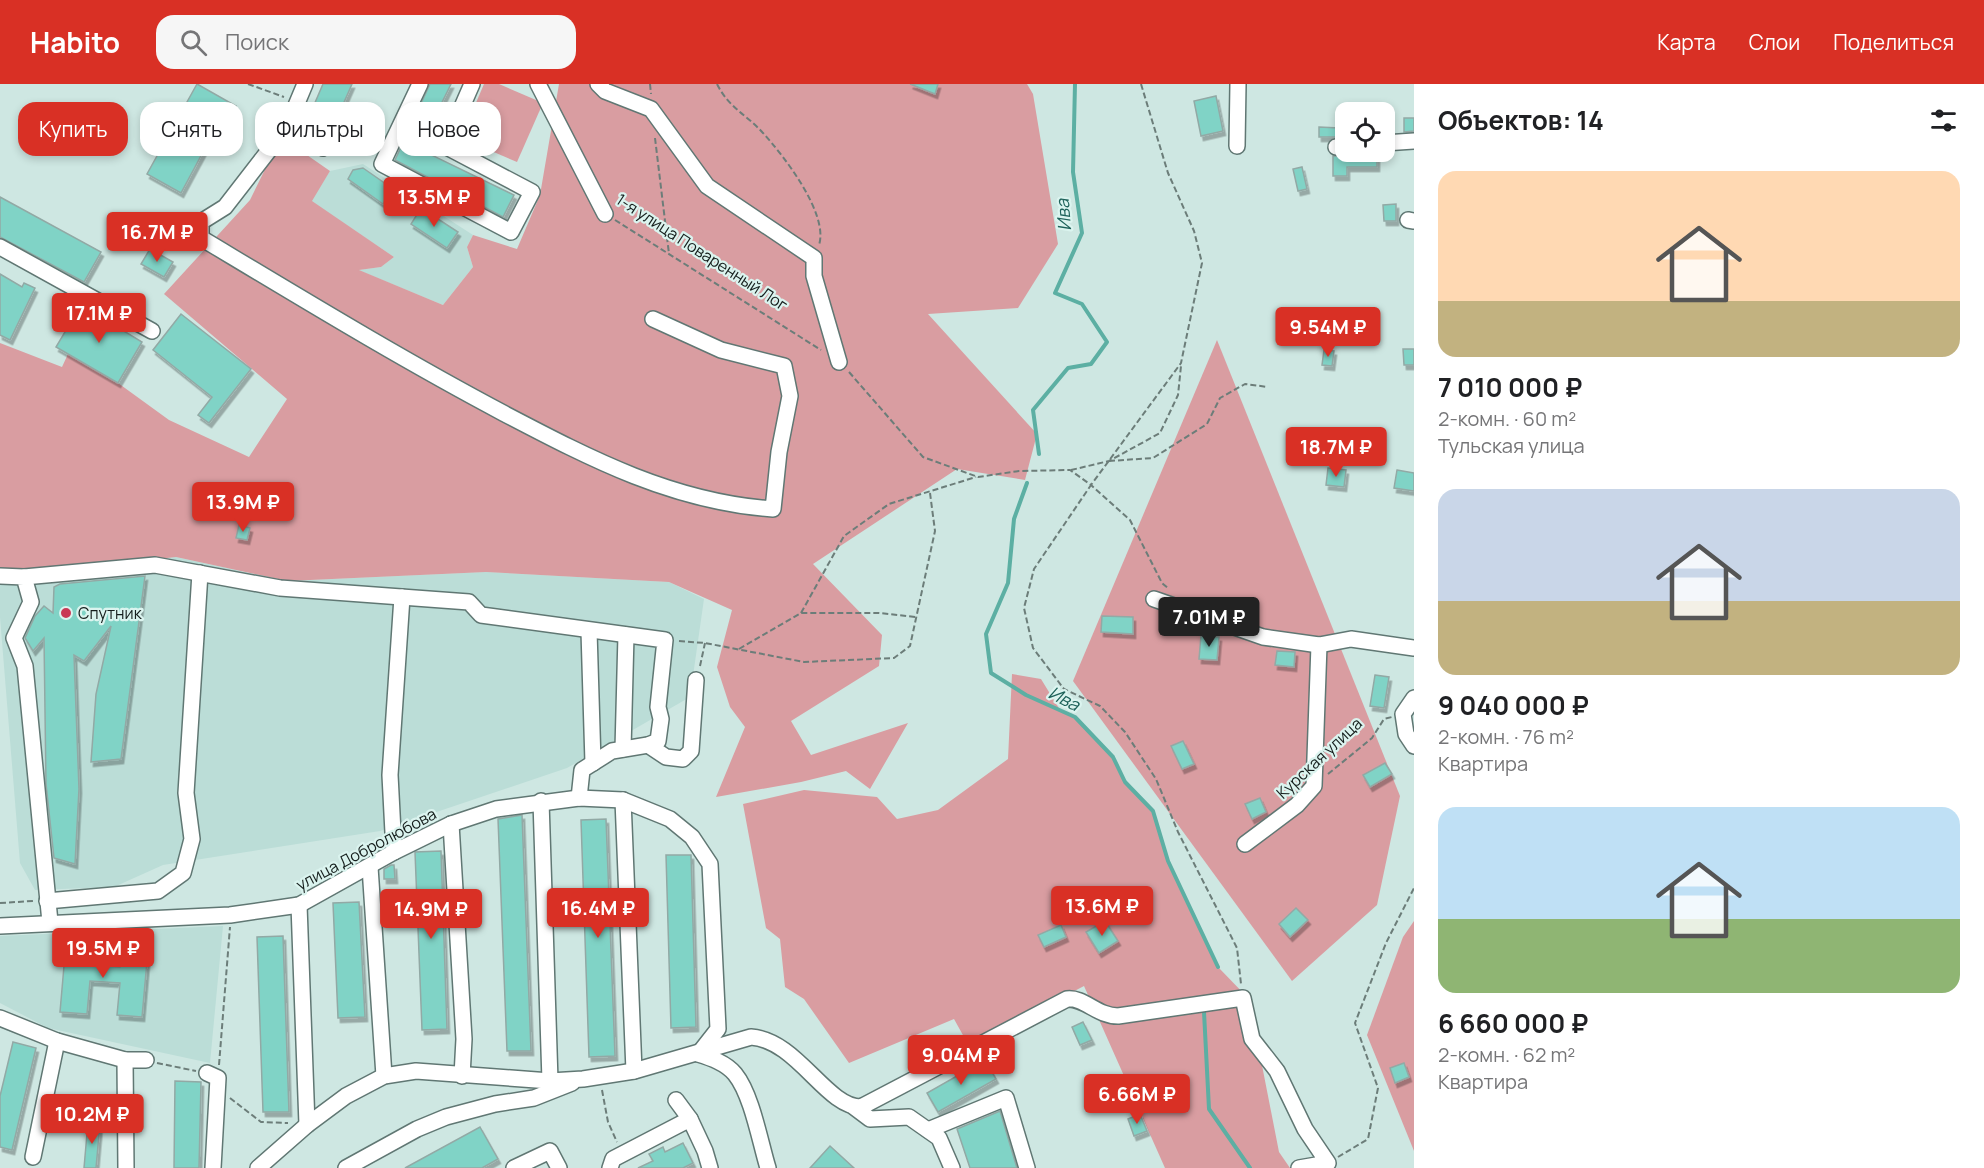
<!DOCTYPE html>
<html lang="ru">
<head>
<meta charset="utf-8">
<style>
  body { margin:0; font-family:Manrope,sans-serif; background:#f6f6f6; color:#202124; height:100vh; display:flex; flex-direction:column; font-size:22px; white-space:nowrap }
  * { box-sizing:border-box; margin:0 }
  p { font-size:20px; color:#757577 }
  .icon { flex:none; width:33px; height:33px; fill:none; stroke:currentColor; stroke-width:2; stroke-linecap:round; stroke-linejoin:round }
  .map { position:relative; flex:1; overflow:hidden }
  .side { display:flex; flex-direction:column; background:#fff; width:570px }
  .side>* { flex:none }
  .banner { position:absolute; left:18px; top:18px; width:570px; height:54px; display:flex; gap:12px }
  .controls { position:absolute; left:1335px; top:18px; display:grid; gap:12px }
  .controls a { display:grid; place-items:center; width:60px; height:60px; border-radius:12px; background:#fff; box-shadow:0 3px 9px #0003; font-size:30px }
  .price { position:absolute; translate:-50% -51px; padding:0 14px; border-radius:6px; background:#d93025; color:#fff; font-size:20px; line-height:39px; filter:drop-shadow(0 2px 3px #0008) }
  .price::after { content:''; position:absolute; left:50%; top:36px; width:18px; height:14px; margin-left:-9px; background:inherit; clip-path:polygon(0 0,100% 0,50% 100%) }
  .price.selected { background:#222; color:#fff }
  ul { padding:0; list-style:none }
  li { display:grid; align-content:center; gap:12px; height:318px; padding:0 24px }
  li span { display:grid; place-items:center; height:186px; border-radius:18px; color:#555 }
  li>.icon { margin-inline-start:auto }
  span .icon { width:108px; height:108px; fill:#fffc; stroke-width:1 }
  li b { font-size:26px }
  h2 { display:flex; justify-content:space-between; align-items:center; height:72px; padding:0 24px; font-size:26px }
  .tag { padding:0 21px; border-radius:18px; background:#fff; box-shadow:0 3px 9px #0003; font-size:21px; line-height:54px }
  .tag.selected { background:#d93025; color:#fff }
  header { display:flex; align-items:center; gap:36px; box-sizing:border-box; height:84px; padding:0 30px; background:#d93025; color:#fff }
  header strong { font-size:28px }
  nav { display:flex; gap:33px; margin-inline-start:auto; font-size:21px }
  .search { width:420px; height:54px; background:#f6f6f6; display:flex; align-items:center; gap:15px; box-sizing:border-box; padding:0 21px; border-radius:18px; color:#757577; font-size:22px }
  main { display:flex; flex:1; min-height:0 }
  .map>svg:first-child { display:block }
</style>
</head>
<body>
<header>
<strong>Habito</strong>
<div class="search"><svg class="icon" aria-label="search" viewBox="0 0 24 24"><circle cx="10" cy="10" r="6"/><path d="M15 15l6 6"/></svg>Поиск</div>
<nav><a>Карта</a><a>Слои</a><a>Поделиться</a></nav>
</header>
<main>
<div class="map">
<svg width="1414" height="1084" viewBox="0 0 1414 1084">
  <defs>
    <filter id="shadow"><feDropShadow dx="2.5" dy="4.5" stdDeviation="0" flood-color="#0004"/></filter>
  </defs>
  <rect width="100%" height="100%" fill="#cee7e2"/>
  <g fill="#bbddd7">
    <polygon points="363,80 473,151 467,163 473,183 443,221 358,186 381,183 394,173 311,117 330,87"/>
    <polygon points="176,473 288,497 486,488 669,498 704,515 690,613 567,684 380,747 163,781 114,803 35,806 20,779 0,533 0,487 42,488"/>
    <polygon points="223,842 210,979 48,944 0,919 0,852"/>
  </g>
  <g fill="#d99da1">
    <polygon points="484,0 499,0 543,19 517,78 461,54"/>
    <polygon points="559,0 1027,0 1033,10 1058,160 1018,224 928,230 1037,350 1025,396 957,385 813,480 882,551 879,582 791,637 811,671 908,639 870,705 846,687 801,698 716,713 745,643 730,623 717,583 732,526 669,498 486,488 288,497 176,473 42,488 0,487 0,259 62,283 68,270 118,299 169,336 249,373 287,315 164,210 250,116 281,53 330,87 312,117 394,173 381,183 359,186 443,221 473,183 467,163 473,151 517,165 540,111"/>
    <polygon points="1217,256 1400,712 1377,821 1292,897 1073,597"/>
    <polygon points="1012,590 1041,595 1060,626 1075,633 1113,673 1125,698 1153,727 1168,777 1218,883 1249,915 1279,1068 1290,1084 1165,1084 1084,902 969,962 954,935 849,979 804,915 785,903 780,855 766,844 743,720 804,706 877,713 897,735 938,726 1008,675"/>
    <polygon points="1414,837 1414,1067 1367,951 1403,853"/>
  </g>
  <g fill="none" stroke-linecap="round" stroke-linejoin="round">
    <g stroke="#5cafa3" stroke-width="4">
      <polyline points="1039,370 1033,326 1068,284 1091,280 1107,258 1082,220 1055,209 1082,149 1073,88 1075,0"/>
      <polyline points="1027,399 1014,435 1008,499 986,550 991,589 1026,611 1075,633 1113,673 1125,698 1153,727 1168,777 1218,883"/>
      <polyline points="1204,928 1209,1025 1250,1084"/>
    </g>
  </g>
  <g fill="#80d3c6" stroke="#92a9a5" stroke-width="1.5" filter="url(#shadow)">
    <polygon points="197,0 236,22 223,45 217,42 181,109 147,90"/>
    <polygon points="323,0 352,0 330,50 325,47 322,52 305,42"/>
    <polygon points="430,0 451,0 419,65 514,111 503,133 395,76"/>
    <polygon points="910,0 938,0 935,10"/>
    <polygon points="1216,12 1223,47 1201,52 1194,17"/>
    <polygon points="1404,34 1414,34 1414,47 1404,48"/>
    <polygon points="1319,43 1339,44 1338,53 1319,53"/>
    <polygon points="1333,72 1377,72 1377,83 1347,83 1347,92 1333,92"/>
    <polygon points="1302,83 1307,105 1298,107 1293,85"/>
    <polygon points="363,84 393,105 383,120 348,95 353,86"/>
    <polygon points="0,113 101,168 84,198 0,153"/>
    <polygon points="1396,120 1396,137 1384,137 1383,121"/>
    <polygon points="421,124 458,148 447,164 411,140"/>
    <polygon points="150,165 173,178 164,193 141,180"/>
    <polygon points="0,190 22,203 24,199 35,204 10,256 0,251"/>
    <polygon points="81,221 142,258 118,299 56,263"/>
    <polygon points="181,230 251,285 209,339 198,331 212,313 153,266"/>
    <polygon points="1403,265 1414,265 1414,281 1404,281"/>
    <polygon points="1324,266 1334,267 1332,282 1322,281"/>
    <polygon points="1328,384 1346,386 1344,403 1326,401"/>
    <polygon points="1397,386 1414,389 1414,407 1394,404"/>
    <polygon points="239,441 250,444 247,456 236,454"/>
    <polygon points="145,492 121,675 91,678 96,610 111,542 84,577 74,571 79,705 75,780 54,774 46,700 44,554 33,567 25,554 35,532 44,522 53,529 54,503 60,500"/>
    <polygon points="1102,532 1133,533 1133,550 1101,548"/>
    <polygon points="1201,552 1219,553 1217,576 1199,575"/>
    <polygon points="1277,567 1295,568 1294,583 1275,581"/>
    <polygon points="1375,591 1389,593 1384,624 1370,622"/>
    <polygon points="1183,657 1194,680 1182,685 1171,662"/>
    <polygon points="1385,679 1392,690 1370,703 1363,691"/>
    <polygon points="1260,714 1266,728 1252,735 1245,720"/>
    <polygon points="522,731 531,967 507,967 498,735"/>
    <polygon points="606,735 615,972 589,973 581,736"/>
    <polygon points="441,767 447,945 422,946 415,768"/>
    <polygon points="666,771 691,771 696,943 671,944"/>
    <polygon points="391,781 394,781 395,795 384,795 384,785"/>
    <polygon points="359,818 365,933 338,934 333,819"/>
    <polygon points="1296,824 1308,836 1290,853 1279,840"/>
    <polygon points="1105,837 1118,857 1099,869 1086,848"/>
    <polygon points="1061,841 1066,853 1044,863 1038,851"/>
    <polygon points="283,852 289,1028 263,1028 257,853"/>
    <polygon points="66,859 93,861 92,881 120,883 122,864 148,866 142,933 117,931 120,899 90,897 87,930 60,928"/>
    <polygon points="1083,938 1092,956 1080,961 1072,943"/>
    <polygon points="13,958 36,964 12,1066 0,1063 0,1012"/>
    <polygon points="985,976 996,995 938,1028 927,1009"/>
    <polygon points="1404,979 1409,993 1395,999 1390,984"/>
    <polygon points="175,997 201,998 199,1084 174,1084"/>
    <polygon points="1000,1027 1017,1084 970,1084 957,1045"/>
    <polygon points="1140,1030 1147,1047 1134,1052 1128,1035"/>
    <polygon points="88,1038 100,1039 96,1084 84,1084"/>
    <polygon points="480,1043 498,1075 482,1084 405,1084"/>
    <polygon points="683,1059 693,1079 683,1084 638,1084 653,1077 649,1070 663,1063 665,1068"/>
    <polygon points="830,1062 854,1084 810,1084"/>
  </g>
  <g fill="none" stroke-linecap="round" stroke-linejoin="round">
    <g stroke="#607773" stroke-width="18">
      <g id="minor">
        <polyline points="305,0 287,43 323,64"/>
        <polyline points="420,0 382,80 511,148 532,108 445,62 472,0"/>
        <polyline points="538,0 605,130"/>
        <polyline points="598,0 605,7 651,25 707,102 814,174 814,192 839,278"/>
        <path d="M287 43 225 123 201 138V154C301 214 401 275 505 330 591 375 673 418 773 425L779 368 790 312 784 282 721 266 653 235"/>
        <polyline points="1384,59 1414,57"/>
        <polyline points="1237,62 1238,0"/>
        <polyline points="1336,63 1346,62"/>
        <polyline points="1408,136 1414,137"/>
        <polyline points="0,163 152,247"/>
        <polyline points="0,492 24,493 31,518 14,554 25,582 50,838"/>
        <polyline points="24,493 155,481 280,504 469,518 481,531 665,556 658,623 661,635 658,657 648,661 612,667 582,686 579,714"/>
        <polyline points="1154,515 1263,553 1319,561 1351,555 1414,564"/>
        <polyline points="589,547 593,679"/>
        <polyline points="1414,614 1403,630 1406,650 1414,662"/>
        <polyline points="648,661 666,673 683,675 691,667 696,596"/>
        <polyline points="623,665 626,551"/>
        <polyline points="623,716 634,987"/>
        <polyline points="541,717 550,997"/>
        <polyline points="451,740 464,955 462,992"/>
        <polyline points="1245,760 1297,721 1314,702 1319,561"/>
        <polyline points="394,768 390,691 402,513"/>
        <polyline points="370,783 384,992"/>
        <polyline points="47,817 158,807 183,789 192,755 186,709 200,489"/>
        <polyline points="299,821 307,1041"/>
        <polyline points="0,842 230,831 299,821 394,768 451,740 496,725 579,714 623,716 670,735 692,753 710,780 718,945 700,968"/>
        <polyline points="0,934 57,957 125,976 126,1084"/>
        <path d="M698 970C711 974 726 979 735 990 752 1011 760 1058 768 1084"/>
        <polyline points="125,976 146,976"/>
        <polyline points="207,989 218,994 213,1084"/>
        <polyline points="676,1016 690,1035"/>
        <polyline points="854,1023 870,1035 909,1033 939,1054 952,1084"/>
        <polyline points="928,1046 1006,1014 1027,1084"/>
        <polyline points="33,1073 57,957"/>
        <path d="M258 1084 307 1041 346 1012 384 992 416 987 550 997 583 995 634 987 751 953C797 956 826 1023 861 1023L1067 915C1084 913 1097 932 1118 932L1243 914 1252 955 1277 987 1305 1045 1328 1079 1299 1084"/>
        <polyline points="346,1084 417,1045 446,1033 495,1020 534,1014 572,999"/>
        <polyline points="514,1084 550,1067 559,1084"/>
        <polyline points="610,1084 613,1075 690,1035 705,1067 710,1084"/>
      </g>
    </g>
    <g stroke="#6c7d79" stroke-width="2" stroke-dasharray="6 3" stroke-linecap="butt">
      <polyline points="248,0 284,13"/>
      <polyline points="650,0 651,10"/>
      <path d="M717 0C729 24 746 30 763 49 784 72 829 130 819 161"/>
      <polyline points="1141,0 1168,89 1194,147 1202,179 1181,279 1091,401 1130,436 1162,499 1169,505"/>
      <polyline points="655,54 669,170"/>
      <polyline points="336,64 376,63"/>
      <polyline points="615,136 821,266"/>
      <polyline points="849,288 923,373 978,393 1019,387 1070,386 1091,401 1034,485 1024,524 1033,564 1064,605 1100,622 1125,648 1156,695 1178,748 1237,864 1241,900"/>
      <polyline points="1109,377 1153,374 1207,340 1220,314 1245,300 1268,303"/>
      <polyline points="1071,386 1109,377 1160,349 1178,311 1181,282"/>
      <polyline points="801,529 844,452 889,420 976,393"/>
      <polyline points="679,557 705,559 804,578 894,574 910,562 935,447 930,409"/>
      <polyline points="739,565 801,529 879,529 916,533"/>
      <polyline points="700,582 705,559"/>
      <polyline points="1328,690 1372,654 1384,635 1392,633"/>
      <polyline points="0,819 33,817"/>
      <polyline points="157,979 196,987"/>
      <polyline points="219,981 230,843"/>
      <polyline points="602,1006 608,1038 617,1058"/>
      <polyline points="230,1014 261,1038 288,1039"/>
      <polyline points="1338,1073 1368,1055 1378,1004 1355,939 1386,859 1414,804"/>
    </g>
    <use href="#minor" stroke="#fff" stroke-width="15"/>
  </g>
  <circle fill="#c93955" stroke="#dbf4ef" stroke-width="2" cx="66" cy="529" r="6"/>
  <g text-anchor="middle" stroke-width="4.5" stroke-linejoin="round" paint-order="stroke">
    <g font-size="16" fill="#151e1c" stroke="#dbf4ef">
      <text transform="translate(702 168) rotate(33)" y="6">1-я улица Поваренный Лог</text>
      <text transform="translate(1319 674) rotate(-43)" y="6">Курская улица</text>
      <text transform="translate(366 765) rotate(-28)" y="6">улица Добролюбова</text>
    </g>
    <g font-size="16" fill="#151e1c" stroke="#dbf4ef" text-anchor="start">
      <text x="78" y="535">Спутник</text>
    </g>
    <g font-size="18" font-style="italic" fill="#1e625a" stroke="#dbf4ef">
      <text transform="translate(1064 131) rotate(-95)" y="6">Ива</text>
      <text transform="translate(1064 615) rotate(27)" y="6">Ива</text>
    </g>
  </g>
</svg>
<div class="controls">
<a><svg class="icon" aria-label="locate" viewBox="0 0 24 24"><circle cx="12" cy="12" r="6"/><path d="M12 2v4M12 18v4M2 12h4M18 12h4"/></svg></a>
</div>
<b class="price" style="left:434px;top:144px">13.5M ₽</b>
<b class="price" style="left:157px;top:179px">16.7M ₽</b>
<b class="price" style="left:99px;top:260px">17.1M ₽</b>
<b class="price" style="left:1328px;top:274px">9.54M ₽</b>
<b class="price" style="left:1336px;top:394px">18.7M ₽</b>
<b class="price" style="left:243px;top:449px">13.9M ₽</b>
<b class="price selected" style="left:1209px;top:564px">7.01M ₽</b>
<b class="price" style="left:1102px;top:853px">13.6M ₽</b>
<b class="price" style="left:598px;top:855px">16.4M ₽</b>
<b class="price" style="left:431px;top:856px">14.9M ₽</b>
<b class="price" style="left:103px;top:895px">19.5M ₽</b>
<b class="price" style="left:961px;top:1002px">9.04M ₽</b>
<b class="price" style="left:1137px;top:1041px">6.66M ₽</b>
<b class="price" style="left:92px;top:1061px">10.2M ₽</b>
<div class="banner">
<a class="tag selected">Купить</a>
<a class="tag">Снять</a>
<a class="tag">Фильтры</a>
<a class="tag">Новое</a>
</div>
</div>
<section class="side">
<h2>Объектов: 14<svg class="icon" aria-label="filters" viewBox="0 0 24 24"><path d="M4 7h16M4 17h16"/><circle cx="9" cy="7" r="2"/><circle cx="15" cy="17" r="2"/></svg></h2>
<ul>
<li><span style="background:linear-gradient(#ffd9b3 70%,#c2b280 0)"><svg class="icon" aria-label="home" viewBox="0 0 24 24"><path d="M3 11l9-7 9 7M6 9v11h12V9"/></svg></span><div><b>7 010 000 ₽</b><p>2-комн. · 60 m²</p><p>Тульская улица</p></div></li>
<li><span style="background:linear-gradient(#c9d6e8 60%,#c2b280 0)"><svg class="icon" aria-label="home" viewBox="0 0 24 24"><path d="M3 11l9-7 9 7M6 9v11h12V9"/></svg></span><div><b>9 040 000 ₽</b><p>2-комн. · 76 m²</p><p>Квартира</p></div></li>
<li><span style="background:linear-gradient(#bfe0f5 60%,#8fb573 0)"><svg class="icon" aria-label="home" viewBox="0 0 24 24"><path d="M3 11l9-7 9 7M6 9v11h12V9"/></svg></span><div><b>6 660 000 ₽</b><p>2-комн. · 62 m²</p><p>Квартира</p></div></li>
</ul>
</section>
</main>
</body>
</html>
